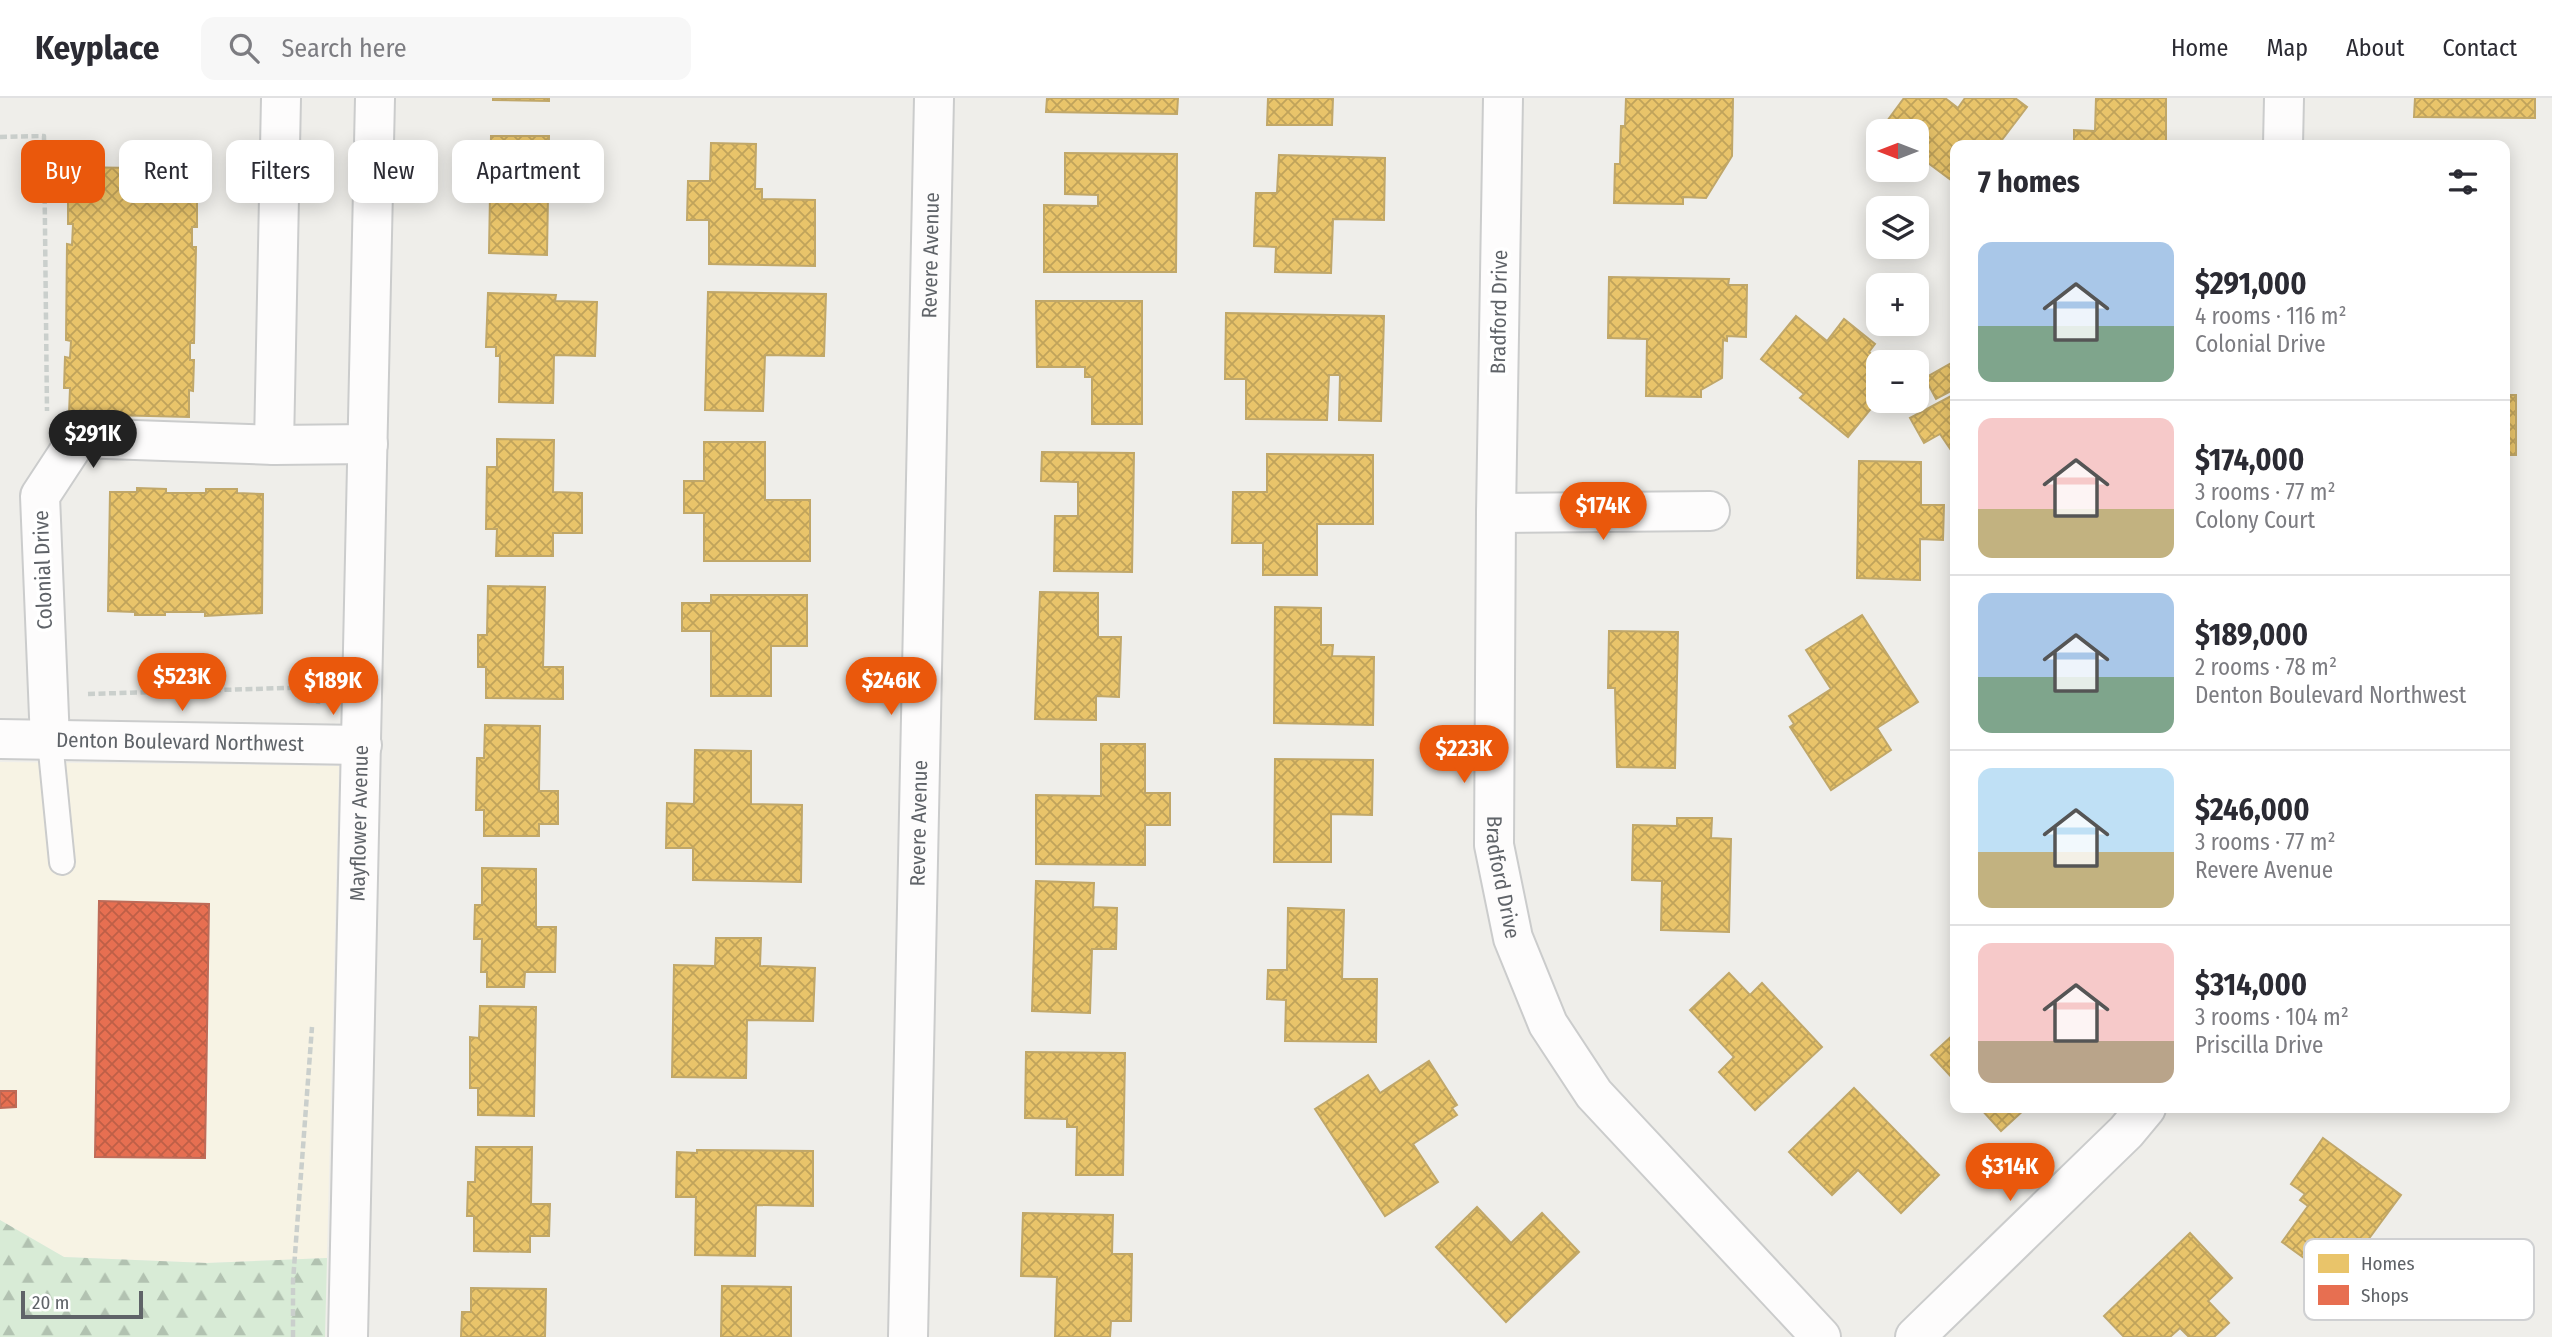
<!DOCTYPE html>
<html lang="en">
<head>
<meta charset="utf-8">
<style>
  body { margin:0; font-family:"Fira Sans Condensed",sans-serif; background:#f7f7f7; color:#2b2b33; height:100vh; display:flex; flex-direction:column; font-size:26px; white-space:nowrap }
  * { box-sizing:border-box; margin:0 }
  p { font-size:23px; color:#7c7c81 }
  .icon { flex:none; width:38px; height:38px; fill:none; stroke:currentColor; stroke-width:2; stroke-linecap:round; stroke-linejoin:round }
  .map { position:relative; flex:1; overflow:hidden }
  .side { position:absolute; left:1950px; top:42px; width:560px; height:973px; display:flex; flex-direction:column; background:#fff; border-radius:14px; box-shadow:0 4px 18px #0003 }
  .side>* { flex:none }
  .guide { position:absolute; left:21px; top:42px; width:665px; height:63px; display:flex; gap:14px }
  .needle { width:46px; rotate:270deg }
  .fabs { position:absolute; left:1866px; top:21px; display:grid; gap:14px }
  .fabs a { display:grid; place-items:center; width:63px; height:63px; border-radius:14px; background:#fff; box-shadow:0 4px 18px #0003; font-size:35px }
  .scale { position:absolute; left:21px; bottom:18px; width:122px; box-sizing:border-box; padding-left:7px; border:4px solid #5f6368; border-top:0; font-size:19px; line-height:24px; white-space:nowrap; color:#5f6368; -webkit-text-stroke:5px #fff; paint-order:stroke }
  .price { position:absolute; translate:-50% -60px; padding:0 16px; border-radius:24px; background:#ea580c; color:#fff; font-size:23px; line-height:46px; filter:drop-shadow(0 2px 4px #0008) }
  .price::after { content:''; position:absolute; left:50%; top:42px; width:21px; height:16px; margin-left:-10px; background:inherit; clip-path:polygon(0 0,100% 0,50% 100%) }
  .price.selected { background:#222; color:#fff }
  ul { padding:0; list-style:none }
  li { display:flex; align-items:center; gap:21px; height:175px; padding:0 28px }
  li+li { border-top:2px solid #e1e1e2 }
  li span { display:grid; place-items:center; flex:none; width:196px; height:140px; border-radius:14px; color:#555 }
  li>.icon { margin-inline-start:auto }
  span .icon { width:84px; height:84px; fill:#fffc; stroke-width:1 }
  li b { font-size:30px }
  h2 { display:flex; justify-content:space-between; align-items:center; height:84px; padding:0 28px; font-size:30px }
  .chip { padding:0 24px; border-radius:14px; background:#fff; box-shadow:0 4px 18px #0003; font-size:24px; line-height:63px }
  .chip.selected { background:#ea580c; color:#fff }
  header { display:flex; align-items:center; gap:42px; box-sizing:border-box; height:98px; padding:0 35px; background:#fff; border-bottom:2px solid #e1e1e2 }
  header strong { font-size:33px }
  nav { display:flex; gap:38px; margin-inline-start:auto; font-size:24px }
  .search { width:490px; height:63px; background:#f7f7f7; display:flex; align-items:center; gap:18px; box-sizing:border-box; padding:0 24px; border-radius:14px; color:#7c7c81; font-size:26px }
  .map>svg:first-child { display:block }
</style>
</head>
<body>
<header>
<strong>Keyplace</strong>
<div class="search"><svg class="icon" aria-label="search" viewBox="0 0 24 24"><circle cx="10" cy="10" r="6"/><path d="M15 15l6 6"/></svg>Search here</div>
<nav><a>Home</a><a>Map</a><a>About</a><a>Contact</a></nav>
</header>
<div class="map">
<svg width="2552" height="1239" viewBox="0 0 2552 1239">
  <defs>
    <pattern id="forest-firs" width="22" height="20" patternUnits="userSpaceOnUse" patternTransform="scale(1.75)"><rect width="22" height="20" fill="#d8ebd6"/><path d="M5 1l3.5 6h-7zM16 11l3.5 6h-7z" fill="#b2c2b1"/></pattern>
    <pattern id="homes-cross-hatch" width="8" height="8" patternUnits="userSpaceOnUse" patternTransform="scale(1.75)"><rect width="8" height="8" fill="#e9c46a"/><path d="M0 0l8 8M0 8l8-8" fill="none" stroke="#c0a35b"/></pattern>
    <pattern id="shops-cross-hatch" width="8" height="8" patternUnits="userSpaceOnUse" patternTransform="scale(1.75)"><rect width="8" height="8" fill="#e76f51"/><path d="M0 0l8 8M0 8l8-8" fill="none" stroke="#be5f47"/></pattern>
  </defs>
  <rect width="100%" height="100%" fill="#efeeea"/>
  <polygon fill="#f7f3e4" points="0,664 339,668 327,1160 207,1165 64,1159 0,1122"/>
  <polygon fill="url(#forest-firs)" points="0,1122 64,1159 207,1165 327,1160 325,1239 0,1239"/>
  <g fill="url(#homes-cross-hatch)" stroke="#c0a769" stroke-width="2">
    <polygon points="493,0 549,0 549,3 493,2"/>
    <polygon points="1047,0 1178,0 1177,16 1046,14"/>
    <polygon points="1268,0 1333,0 1332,27 1267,27"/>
    <polygon points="1626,0 1733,0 1732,58 1706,100 1683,99 1683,106 1614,105 1615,66 1620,66 1621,28 1625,28"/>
    <polygon points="1904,0 1945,0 1958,10 1965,0 2015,0 2027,9 1998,47 1955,47 1955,85 1916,56 1916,33 1887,33 1882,30"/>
    <polygon points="2096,0 2166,0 2166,47 2074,47 2074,32 2095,33"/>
    <polygon points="2415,0 2535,0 2535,20 2414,19"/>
    <polygon points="491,38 549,38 547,157 489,155"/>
    <polygon points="711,45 756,46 755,91 762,91 762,101 815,102 815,168 709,166 709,122 687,122 688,83 710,83"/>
    <polygon points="1065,55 1177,56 1176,174 1044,174 1044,107 1098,108 1098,97 1065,96"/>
    <polygon points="1279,57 1385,60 1384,122 1333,121 1331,175 1275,174 1276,149 1254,148 1256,95 1277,95"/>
    <polygon points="74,69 193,71 193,98 197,98 197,129 192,129 192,149 196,149 194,245 190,245 190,262 194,262 193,293 189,292 189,319 69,316 70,290 64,290 65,259 70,260 71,243 66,242 67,146 72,147 73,126 68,126 68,95 74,95"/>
    <polygon points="1609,179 1729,181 1728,187 1747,187 1746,239 1727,238 1727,243 1723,242 1722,280 1701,292 1701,299 1646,298 1647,241 1608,240"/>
    <polygon points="708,194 826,196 824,258 765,257 763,313 705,312"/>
    <polygon points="488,195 556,197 555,203 597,204 595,258 554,257 553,305 499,304 500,258 496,258 496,249 486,249"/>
    <polygon points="1036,203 1142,203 1142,326 1092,326 1092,279 1085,279 1085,269 1037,269"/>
    <polygon points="1226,215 1384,218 1381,323 1339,322 1340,277 1329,277 1327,322 1246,321 1246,281 1225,281"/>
    <polygon points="1796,218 1827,243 1844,221 1875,246 1869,254 1881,264 1878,264 1878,302 1848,339 1800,300 1804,296 1761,261"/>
    <polygon points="1955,263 1955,291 1936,301 1925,280"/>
    <polygon points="1955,296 1955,358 1940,336 1924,345 1910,320"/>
    <rect x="2504" y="297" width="12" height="60"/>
    <polygon points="497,341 554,342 553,394 582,395 582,435 553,435 553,458 496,458 497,431 486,431 487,369 497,369"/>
    <polygon points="704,344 765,344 765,402 810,402 810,463 704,463 704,415 684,415 684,383 704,383"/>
    <polygon points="1042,354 1134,355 1132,474 1054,473 1055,418 1078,418 1078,384 1041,383"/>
    <polygon points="1267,356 1373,357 1373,426 1317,426 1317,477 1263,477 1263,445 1232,445 1233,394 1267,394"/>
    <polygon points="1859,363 1921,364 1921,407 1944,407 1943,442 1920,441 1920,482 1857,480"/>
    <polygon points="137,390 166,391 166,395 206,395 206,391 237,391 237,395 263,396 262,515 205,518 205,514 165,514 165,517 135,517 135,514 108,513 110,394 137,394"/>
    <polygon points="488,488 545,489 543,569 563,569 563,601 486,600 486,569 478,569 478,537 487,537"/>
    <polygon points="1040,494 1098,495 1098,539 1121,539 1119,599 1096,598 1096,622 1035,621"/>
    <polygon points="711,497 807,497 807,548 771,548 771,598 711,598 711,533 682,533 682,505 711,505"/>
    <polygon points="1275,509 1321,510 1321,547 1333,547 1332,558 1374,559 1373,627 1274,625"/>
    <polygon points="1862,517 1918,604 1877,630 1891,652 1831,692 1790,629 1794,626 1789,618 1831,591 1806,552"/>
    <polygon points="1609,533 1678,534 1675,670 1617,669 1615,590 1608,590"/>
    <polygon points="485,627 540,628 539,693 558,693 558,726 539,726 539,738 484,738 484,712 476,712 477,660 484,660"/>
    <polygon points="1101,646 1145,646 1145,695 1170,695 1170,727 1145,727 1145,767 1036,766 1036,697 1101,698"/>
    <polygon points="695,652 751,653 751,706 802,707 801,784 693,782 693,750 666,750 667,705 694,706"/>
    <polygon points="1275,661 1373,662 1372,717 1331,716 1331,764 1274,764"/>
    <polygon points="1677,720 1712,720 1711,740 1731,741 1729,834 1661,832 1662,783 1632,782 1633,727 1677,728"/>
    <polygon points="482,770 536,771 536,829 556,829 555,874 525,874 524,889 487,889 487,874 481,874 482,841 474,841 475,807 482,807"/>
    <polygon points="1036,783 1094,785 1093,809 1117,810 1116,851 1092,851 1090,915 1032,913"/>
    <polygon points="1288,810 1344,812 1342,881 1377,881 1376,944 1285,943 1286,902 1267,901 1268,872 1287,872"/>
    <polygon points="716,840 761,840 760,868 815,870 813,923 747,922 746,980 672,979 674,867 715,868"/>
    <polygon points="1729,875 1750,897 1762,885 1822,949 1755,1012 1719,974 1734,959 1690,912"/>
    <polygon points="480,908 536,909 534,1018 478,1017 478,990 470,990 470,939 479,940"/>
    <polygon points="1955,935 1955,983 1931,957"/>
    <polygon points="1026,954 1125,955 1123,1077 1076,1077 1077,1029 1067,1029 1067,1021 1025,1020"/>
    <polygon points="1429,963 1457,1007 1452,1010 1457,1017 1413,1046 1438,1084 1385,1118 1315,1011 1368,977 1380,995"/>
    <polygon points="1854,990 1939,1077 1901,1115 1858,1072 1832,1097 1789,1054"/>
    <polygon points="1980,1010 2026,1010 2001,1033"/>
    <polygon points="2323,1040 2401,1097 2337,1184 2282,1144 2308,1108 2300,1102 2305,1096 2291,1086"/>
    <polygon points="476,1049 532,1049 531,1106 550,1106 549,1138 530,1138 530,1154 474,1153 474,1118 467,1118 468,1084 475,1084"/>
    <polygon points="697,1052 813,1053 813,1108 756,1107 755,1158 695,1157 696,1099 676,1099 677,1054 697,1055"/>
    <polygon points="1477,1109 1511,1145 1542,1115 1579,1154 1506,1224 1436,1149"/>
    <polygon points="1023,1115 1113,1117 1112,1156 1132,1156 1131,1223 1111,1223 1110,1239 1055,1239 1057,1179 1021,1178"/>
    <polygon points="2190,1135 2232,1180 2208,1203 2229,1225 2214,1239 2189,1239 2180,1230 2170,1239 2124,1239 2104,1218"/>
    <polygon points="722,1188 791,1189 791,1239 721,1239"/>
    <polygon points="471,1190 546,1191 545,1239 461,1239 462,1214 471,1214"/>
  </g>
  <g fill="url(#shops-cross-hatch)" stroke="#be6b58" stroke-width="2">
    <polygon points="99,803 209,806 205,1060 95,1059"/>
    <polygon points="0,993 16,993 16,1009 0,1010"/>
  </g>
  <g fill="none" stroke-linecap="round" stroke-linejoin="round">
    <g stroke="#cbcccc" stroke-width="28">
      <polyline id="lane" points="50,643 62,764"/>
    </g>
    <g stroke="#cbcccc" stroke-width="42">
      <g id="street">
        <path id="s1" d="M1503 0 1496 415 1494 747 1513 840 1548 926 1594 996 1821 1239"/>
        <polyline points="2283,47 2284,0"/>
        <polyline points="274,347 281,0"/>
        <polyline points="1496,415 1710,413"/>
        <path id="s2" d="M0 641 362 647"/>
        <polyline points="50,643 40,398 78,340 274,347 368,346"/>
        <path id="s3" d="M348 1239 375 0"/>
        <path id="s4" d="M908 1239 934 0"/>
        <polyline points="1915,1239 2126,1034 2146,1010"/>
      </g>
    </g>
    <g stroke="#cacfcc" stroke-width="4.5" stroke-dasharray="7 3.5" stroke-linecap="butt">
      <polyline points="0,39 44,38 47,313"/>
      <polyline points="88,596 318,589"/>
      <polyline points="318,606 320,584"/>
      <polyline points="293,1239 293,1183 312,929"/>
    </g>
    <use href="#lane" stroke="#fdfcfc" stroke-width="24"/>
    <use href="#street" stroke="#fdfcfc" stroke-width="38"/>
  </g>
  <g text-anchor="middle" stroke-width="7" stroke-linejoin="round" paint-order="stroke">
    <g font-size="21" fill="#5f6368" stroke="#fff">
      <text dy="7" stroke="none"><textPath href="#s4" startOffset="1082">Revere Avenue</textPath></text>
      <text transform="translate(1499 214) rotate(-89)" y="7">Bradford Drive</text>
      <text transform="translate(43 472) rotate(-92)" y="7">Colonial Drive</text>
      <text dy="7" stroke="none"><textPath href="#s2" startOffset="180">Denton Boulevard Northwest</textPath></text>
      <text dy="7" stroke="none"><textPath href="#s3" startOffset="514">Mayflower Avenue</textPath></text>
      <text dy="7" stroke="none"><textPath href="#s4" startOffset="514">Revere Avenue</textPath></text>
      <text dy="7" stroke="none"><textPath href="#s1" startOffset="780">Bradford Drive</textPath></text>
    </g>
  </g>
  <rect x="2304" y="1141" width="230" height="81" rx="10" fill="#fff" stroke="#cfd0d2" stroke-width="2"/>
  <rect x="2318" y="1156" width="31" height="19" fill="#e9c46a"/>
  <rect x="2318" y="1187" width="31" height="20" fill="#e76f51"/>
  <g font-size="19" fill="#5f6368">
    <text x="2361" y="1172">Homes</text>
    <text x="2361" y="1204">Shops</text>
  </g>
</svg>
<div class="fabs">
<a><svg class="needle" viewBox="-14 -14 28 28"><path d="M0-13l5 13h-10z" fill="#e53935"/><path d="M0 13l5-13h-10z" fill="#7c7c81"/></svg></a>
<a><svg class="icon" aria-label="layers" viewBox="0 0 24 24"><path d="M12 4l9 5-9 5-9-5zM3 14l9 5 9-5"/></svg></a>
<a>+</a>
<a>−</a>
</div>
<div class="scale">20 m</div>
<b class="price selected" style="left:93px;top:372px">$291K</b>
<b class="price" style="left:1603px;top:444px">$174K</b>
<b class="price" style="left:182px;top:615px">$523K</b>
<b class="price" style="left:333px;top:619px">$189K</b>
<b class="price" style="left:891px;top:619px">$246K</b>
<b class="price" style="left:1464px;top:687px">$223K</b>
<b class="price" style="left:2010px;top:1105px">$314K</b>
<div class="guide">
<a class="chip selected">Buy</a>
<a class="chip">Rent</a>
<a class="chip">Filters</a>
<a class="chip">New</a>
<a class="chip">Apartment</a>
</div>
<section class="side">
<h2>7 homes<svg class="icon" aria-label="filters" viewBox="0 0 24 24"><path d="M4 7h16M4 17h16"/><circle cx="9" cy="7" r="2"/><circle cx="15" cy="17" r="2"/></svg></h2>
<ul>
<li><span style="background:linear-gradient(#a9c7e8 60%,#7fa58c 0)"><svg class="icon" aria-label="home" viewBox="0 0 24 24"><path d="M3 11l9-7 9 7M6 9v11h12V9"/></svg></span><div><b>$291,000</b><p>4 rooms · 116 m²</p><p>Colonial Drive</p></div></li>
<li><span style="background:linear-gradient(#f6c9c9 65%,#c2b280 0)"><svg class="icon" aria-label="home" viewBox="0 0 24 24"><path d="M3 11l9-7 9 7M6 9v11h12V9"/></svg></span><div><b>$174,000</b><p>3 rooms · 77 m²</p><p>Colony Court</p></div></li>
<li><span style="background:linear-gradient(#a9c7e8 60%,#7fa58c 0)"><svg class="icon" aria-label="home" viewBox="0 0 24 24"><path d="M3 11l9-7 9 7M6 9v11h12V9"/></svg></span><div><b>$189,000</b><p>2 rooms · 78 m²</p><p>Denton Boulevard Northwest</p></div></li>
<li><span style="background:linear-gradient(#bfe0f5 60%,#c2b280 0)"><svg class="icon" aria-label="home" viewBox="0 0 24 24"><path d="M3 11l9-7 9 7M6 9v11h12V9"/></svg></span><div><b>$246,000</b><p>3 rooms · 77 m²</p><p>Revere Avenue</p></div></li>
<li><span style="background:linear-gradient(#f6c9c9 70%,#b9a48a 0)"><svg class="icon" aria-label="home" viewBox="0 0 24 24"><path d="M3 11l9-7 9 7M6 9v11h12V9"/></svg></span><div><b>$314,000</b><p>3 rooms · 104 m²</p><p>Priscilla Drive</p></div></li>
</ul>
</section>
</div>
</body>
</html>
